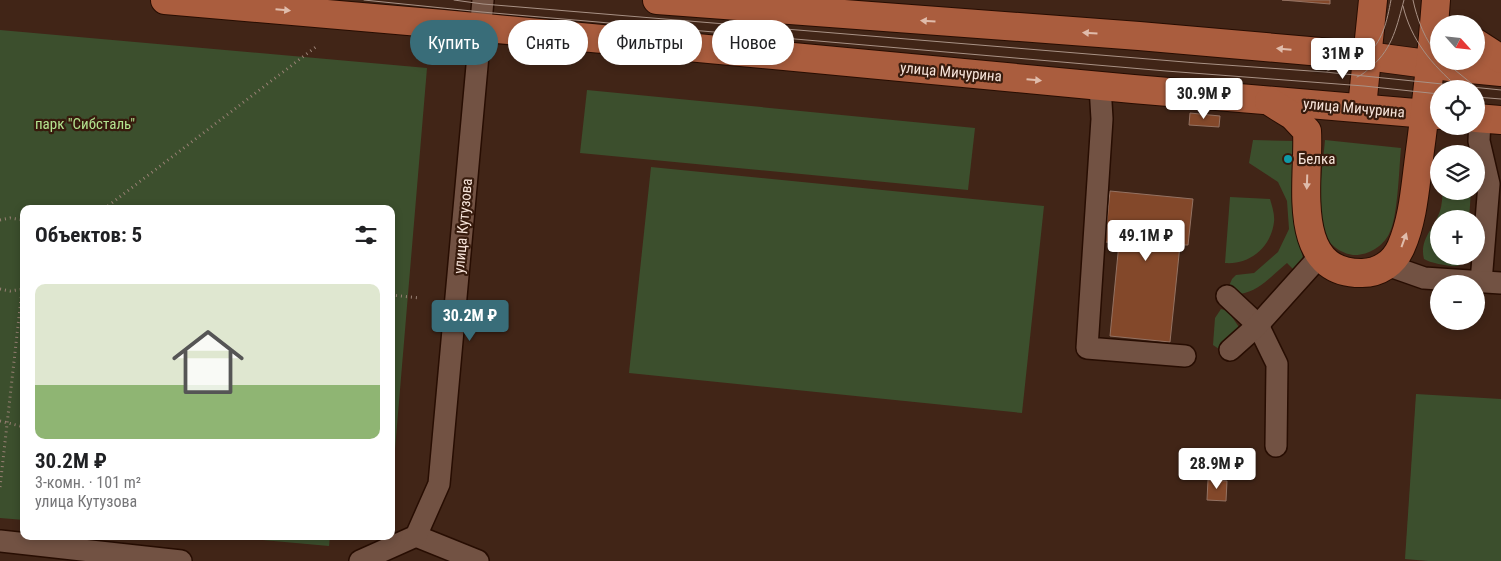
<!DOCTYPE html>
<html lang="ru">
<head>
<meta charset="utf-8">
<style>
  body { margin:0; font-family:"Roboto Condensed",sans-serif; background:#f2f2f2; color:#202124; height:100vh; display:flex; flex-direction:column; font-size:19px; white-space:nowrap }
  * { box-sizing:border-box; margin:0 }
  p { font-size:16px; color:#757577 }
  .icon { flex:none; width:28px; height:28px; fill:none; stroke:currentColor; stroke-width:2; stroke-linecap:round; stroke-linejoin:round }
  .map { position:relative; flex:1; overflow:hidden }
  .drawer { position:absolute; left:20px; top:205px; width:375px; height:335px; display:flex; flex-direction:column; background:#fff; border-radius:10px; box-shadow:0 2px 8px #0003 }
  .drawer>* { flex:none }
  .banner { position:absolute; left:410px; top:20px; width:475px; height:45px; display:flex; gap:10px }
  .needle { width:32px; rotate:117deg }
  .controls { position:absolute; left:1430px; top:15px; display:grid; gap:10px }
  .controls a { display:grid; place-items:center; width:55px; height:55px; border-radius:50%; background:#fff; box-shadow:0 2px 8px #0003; font-size:25px }
  .price { position:absolute; translate:-50% -42px; padding:0 11px; border-radius:5px; background:#fff; color:#222; font-size:16px; line-height:32px; filter:drop-shadow(0 1px 2px #0008) }
  .price::after { content:''; position:absolute; left:50%; top:30px; width:15px; height:11px; margin-left:-8px; background:inherit; clip-path:polygon(0 0,100% 0,50% 100%) }
  .price.current { background:#396d79; color:#fff }
  ul { padding:0; list-style:none }
  li { display:grid; align-content:center; gap:10px; height:265px; padding:0 15px }
  li span { display:grid; place-items:center; height:155px; border-radius:10px; color:#555 }
  li>.icon { margin-inline-start:auto }
  span .icon { width:90px; height:90px; fill:#fffc; stroke-width:1 }
  li b { font-size:21px }
  h2 { display:flex; justify-content:space-between; align-items:center; height:60px; padding:0 15px; font-size:21px }
  .chip { padding:0 18px; border-radius:22px; background:#fff; box-shadow:0 2px 8px #0003; font-size:18px; line-height:45px }
  .chip.current { background:#396d79; color:#fff }
  .map>svg:first-child { display:block }
</style>
</head>
<body>
<div class="map">
<svg width="1501" height="561" viewBox="0 0 1501 561">
  <rect width="100%" height="100%" fill="#412517"/>
  <g fill="#3c4f2d">
    <polygon points="0,30 427,68 392,485 391,209 24,209 24,520 0,518"/>
    <polygon points="587,90 975,128 968,190 580,153"/>
    <path d="M1253 140 1295 141 1300 148 1295 230 1304 261 1294 270 1287 263C1272 275 1260 291 1240 294L1229 286 1232 279 1236 275 1254 273 1278 252 1289 229 1287 201 1278 182 1249 163Z"/>
    <path d="M1325 140 1401 148C1399 168 1398 218 1389 234 1383 246 1369 255 1355 255 1344 255 1330 246 1325 235 1315 216 1323 163 1325 140Z"/>
    <polygon points="1448,147 1469,150 1472,154 1441,154 1443,148"/>
    <polygon points="651,167 1044,206 1022,413 629,373"/>
    <path d="M1443 191H1471L1469 219H1439V256H1464C1463 260 1462 265 1457 266 1451 267 1430 263 1424 259 1419 239 1434 229 1440 211 1442 205 1442 198 1443 191Z"/>
    <path d="M1230 197 1270 199C1272 206 1275 215 1274 222 1271 247 1250 265 1225 263Z"/>
    <polygon points="1221,309 1228,311 1241,330 1219,349 1213,345 1215,318"/>
    <polygon points="1416,394 1501,399 1501,561 1428,561 1405,559"/>
    <polygon points="216,536 330,536 329,546"/>
  </g>
  <g fill="#83482a" stroke="#947262">
    <polygon points="1282,0 1330,0 1330,4"/>
    <polygon points="1190,113 1220,116 1219,127 1189,125"/>
    <polygon points="1110,191 1193,199 1188,245 1180,245 1170,342 1110,336 1119,243 1105,242"/>
    <polygon points="1208,480 1227,481 1226,501 1207,500"/>
  </g>
  <g fill="none" stroke-linecap="round" stroke-linejoin="round">
    <g stroke="#270d02" stroke-width="24">
      <g id="minor">
        <polyline points="1100,86 1102,119 1087,348 1185,356"/>
        <polyline points="1480,118 1479,141 1489,184 1481,282"/>
        <polyline points="1387,265 1424,278 1501,283"/>
        <polyline points="1227,296 1258,325 1277,364 1276,446"/>
        <polyline points="1230,350 1258,325 1320,256"/>
        <polyline points="416,536 478,561"/>
        <polyline points="0,541 181,561"/>
        <polyline points="360,561 416,536 439,484 483,0"/>
      </g>
    </g>
    <g stroke="#270d02" stroke-width="30">
      <g id="major">
        <polyline points="165,0 443,24 1133,89 1439,115"/>
        <polyline points="657,0 1139,36 1367,56 1450,67 1501,72"/>
        <polyline points="1476,43 1501,59"/>
        <path d="M1269 101 1293 116 1307 131C1310 178 1288 274 1362 273 1379 273 1394 263 1401 247 1413 220 1415 188 1419 158 1426 106 1432 53 1436 0"/>
        <polyline points="1362,107 1373,0"/>
        <polyline points="1476,118 1501,120"/>
      </g>
    </g>
    <g stroke="#988074" stroke-width="3" stroke-dasharray="1 4" stroke-linecap="butt">
      <polyline points="104,209 317,46"/>
      <polyline points="0,220 10,218 24,220"/>
      <polyline points="0,289 10,291 24,289"/>
      <polyline points="391,295 420,298"/>
      <polyline points="0,421 24,427"/>
      <polyline points="0,487 22,290"/>
    </g>
    <use href="#minor" stroke="#725243" stroke-width="21"/>
    <use href="#major" stroke="#aa5d3e" stroke-width="28"/>
    <g stroke="#a99286" stroke-width="1">
      <polyline points="364,0 482,12 1166,71 1364,86 1439,94"/>
      <polyline points="454,0 483,4 1197,63 1325,72 1501,90"/>
      <path d="M1413 0C1417 19 1425 41 1439 56"/>
      <path d="M1403 6C1411 40 1432 65 1458 87"/>
      <polyline points="1444,61 1477,88"/>
      <path d="M1327 71C1339 66 1354 63 1364 56 1383 44 1387 20 1391 0"/>
      <path d="M1357 77C1363 75 1367 70 1372 66 1393 48 1397 25 1404 0"/>
      <polyline points="1476,97 1501,99"/>
    </g>
  </g>
  <defs><path id="oneway-solid" d="M-6-.8H1V-3.2L6.5 0L1 3.2V.8H-6Z" transform="scale(1.25)"/></defs>
  <g fill="#e0bcab">
    <use href="#oneway-solid" transform="translate(283 10) rotate(5)"/>
    <use href="#oneway-solid" transform="translate(928 21) rotate(-176)"/>
    <use href="#oneway-solid" transform="translate(1090 33) rotate(-176)"/>
    <use href="#oneway-solid" transform="translate(1284 49) rotate(-175)"/>
    <use href="#oneway-solid" transform="translate(1034 80) rotate(5)"/>
    <use href="#oneway-solid" transform="translate(1307 182) rotate(92)"/>
    <use href="#oneway-solid" transform="translate(1404 240) rotate(-70)"/>
  </g>
  <circle fill="#0f9aa8" stroke="#371b0d" stroke-width="2" cx="1288" cy="159" r="5"/>
  <g text-anchor="middle" stroke-width="4.5" stroke-linejoin="round" paint-order="stroke">
    <g font-size="15" fill="#f7e4da" stroke="#371b0d">
      <text transform="translate(951 72) rotate(5)" y="5">улица Мичурина</text>
      <text transform="translate(1354 108) rotate(5)" y="5">улица Мичурина</text>
      <text transform="translate(463 226) rotate(-85)" y="5">улица Кутузова</text>
    </g>
    <g font-size="15" fill="#b3e38f" stroke="#371b0d">
      <text x="85" y="129">парк "Сибсталь"</text>
    </g>
    <g font-size="15" fill="#f7e4da" stroke="#371b0d" text-anchor="start">
      <text x="1298" y="164">Белка</text>
    </g>
  </g>
</svg>
<div class="controls">
<a><svg class="needle" viewBox="-14 -14 28 28"><path d="M0-13l5 13h-10z" fill="#e53935"/><path d="M0 13l5-13h-10z" fill="#757577"/></svg></a>
<a><svg class="icon" aria-label="locate" viewBox="0 0 24 24"><circle cx="12" cy="12" r="6"/><path d="M12 2v4M12 18v4M2 12h4M18 12h4"/></svg></a>
<a><svg class="icon" aria-label="layers" viewBox="0 0 24 24"><path d="M12 4l9 5-9 5-9-5zM3 14l9 5 9-5"/></svg></a>
<a>+</a>
<a>−</a>
</div>
<b class="price" style="left:1343px;top:80px">31M ₽</b>
<b class="price" style="left:1204px;top:120px">30.9M ₽</b>
<b class="price" style="left:1146px;top:262px">49.1M ₽</b>
<b class="price current" style="left:470px;top:342px">30.2M ₽</b>
<b class="price" style="left:1217px;top:490px">28.9M ₽</b>
<div class="banner">
<a class="chip current">Купить</a>
<a class="chip">Снять</a>
<a class="chip">Фильтры</a>
<a class="chip">Новое</a>
</div>
<section class="drawer">
<h2>Объектов: 5<svg class="icon" aria-label="filters" viewBox="0 0 24 24"><path d="M4 7h16M4 17h16"/><circle cx="9" cy="7" r="2"/><circle cx="15" cy="17" r="2"/></svg></h2>
<ul>
<li><span style="background:linear-gradient(#dfe7d0 65%,#8fb573 0)"><svg class="icon" aria-label="home" viewBox="0 0 24 24"><path d="M3 11l9-7 9 7M6 9v11h12V9"/></svg></span><div><b>30.2M ₽</b><p>3-комн. · 101 m²</p><p>улица Кутузова</p></div></li>
</ul>
</section>
</div>
</body>
</html>
